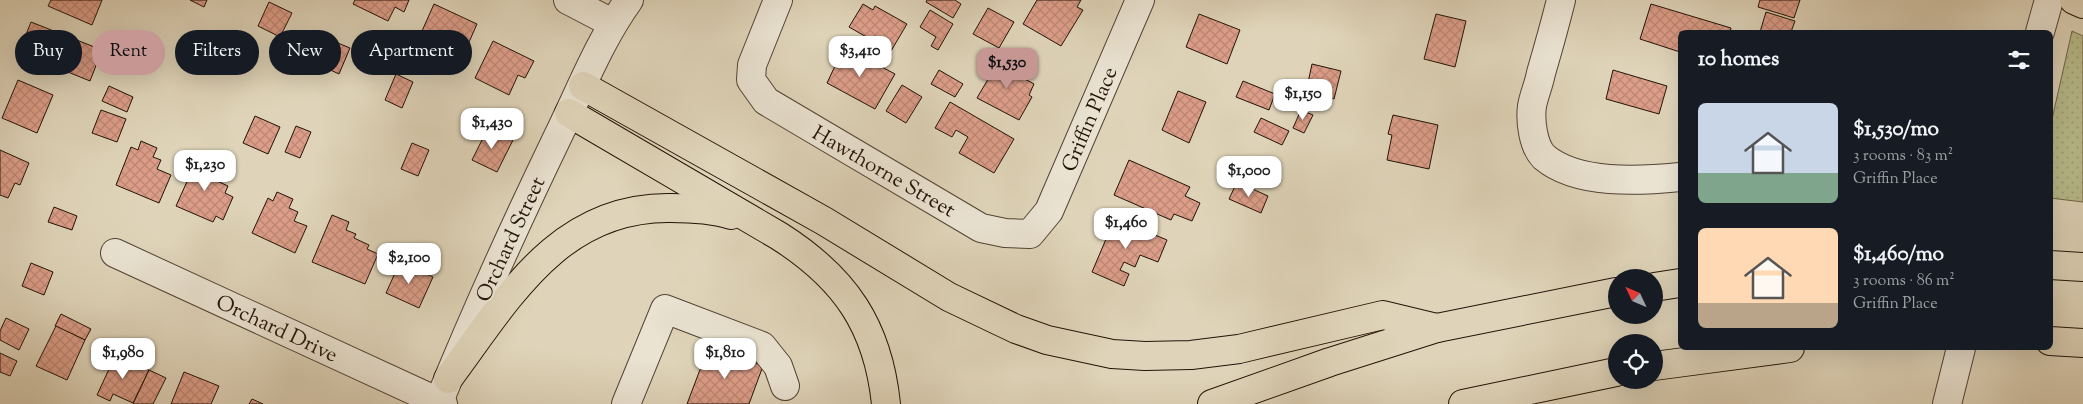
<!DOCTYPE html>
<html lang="en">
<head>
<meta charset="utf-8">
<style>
  body { margin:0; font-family:"Sorts Mill Goudy",serif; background:#242831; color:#f1f3f6; height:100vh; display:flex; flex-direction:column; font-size:19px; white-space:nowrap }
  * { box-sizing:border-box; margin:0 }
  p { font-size:16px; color:#9ea1a6 }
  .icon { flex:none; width:28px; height:28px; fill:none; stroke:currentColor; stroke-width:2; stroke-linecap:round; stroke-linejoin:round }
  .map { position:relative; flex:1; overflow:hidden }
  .panel { position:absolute; left:1678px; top:30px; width:375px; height:320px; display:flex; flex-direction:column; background:#171b24; border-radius:8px; box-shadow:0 5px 20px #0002 }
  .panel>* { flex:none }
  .banner { position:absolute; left:15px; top:30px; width:475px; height:45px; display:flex; gap:10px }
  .needle { width:32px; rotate:314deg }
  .controls { position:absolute; left:1608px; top:269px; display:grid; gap:10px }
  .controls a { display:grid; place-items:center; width:55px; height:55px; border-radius:50%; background:#171b24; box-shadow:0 5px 20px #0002; font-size:25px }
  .price { position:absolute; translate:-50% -42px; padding:0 11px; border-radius:10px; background:#fff; color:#222; font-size:16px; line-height:32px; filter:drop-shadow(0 1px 2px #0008) }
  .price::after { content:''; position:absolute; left:50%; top:30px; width:15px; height:11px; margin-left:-8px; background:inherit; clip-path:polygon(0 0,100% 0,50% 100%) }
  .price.current { background:#c59692; color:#111 }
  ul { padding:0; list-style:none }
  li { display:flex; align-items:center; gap:15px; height:125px; padding:0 20px }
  li span { display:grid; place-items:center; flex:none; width:140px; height:100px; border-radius:8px; color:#555 }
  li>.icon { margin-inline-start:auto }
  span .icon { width:60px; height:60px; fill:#fffc; stroke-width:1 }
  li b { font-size:21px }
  h2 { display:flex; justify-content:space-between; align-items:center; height:60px; padding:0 20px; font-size:21px }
  .chip { padding:0 18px; border-radius:22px; background:#171b24; box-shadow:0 5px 20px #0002; font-size:18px; line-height:45px }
  .chip.current { background:#c59692; color:#111 }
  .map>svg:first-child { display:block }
</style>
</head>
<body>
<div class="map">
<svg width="2083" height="404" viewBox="0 0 2083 404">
  <defs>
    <pattern id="grass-dots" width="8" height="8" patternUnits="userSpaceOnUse" patternTransform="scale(1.25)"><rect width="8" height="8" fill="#b8bb8b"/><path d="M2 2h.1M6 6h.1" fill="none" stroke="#9ea076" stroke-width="1.8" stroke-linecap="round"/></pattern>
    <pattern id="building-cross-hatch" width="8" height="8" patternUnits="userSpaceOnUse" patternTransform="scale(1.25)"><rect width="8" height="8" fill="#dd9e89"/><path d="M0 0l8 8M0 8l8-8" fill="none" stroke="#bd8775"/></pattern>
  </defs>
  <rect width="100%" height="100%" fill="#dfd4b9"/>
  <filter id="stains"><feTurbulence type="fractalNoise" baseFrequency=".004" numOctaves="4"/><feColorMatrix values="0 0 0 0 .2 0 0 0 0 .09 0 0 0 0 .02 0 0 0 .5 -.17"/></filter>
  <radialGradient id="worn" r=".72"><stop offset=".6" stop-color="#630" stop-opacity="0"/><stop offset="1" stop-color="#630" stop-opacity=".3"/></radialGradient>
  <polygon fill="url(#grass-dots)" stroke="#6e6749" points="2072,31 2083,36 2083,202 2050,198 2050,128"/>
  <g fill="url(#building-cross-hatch)" stroke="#231307">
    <polygon points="51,0 102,0 92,25 48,6"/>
    <polygon points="190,0 207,0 204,7"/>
    <polygon points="355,0 409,0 404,12 395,7 388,21 353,4"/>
    <polygon points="927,0 955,0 961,4 953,18 926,2"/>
    <polygon points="1037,0 1081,0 1077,7 1083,10 1061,46 1023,24"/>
    <polygon points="1760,0 1800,0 1794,18 1758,7"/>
    <polygon points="269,2 292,13 280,37 258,26"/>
    <polygon points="434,4 477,24 466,49 454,44 450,55 418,40"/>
    <polygon points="863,4 873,10 875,6 907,24 891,51 849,27"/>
    <polygon points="1651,4 1731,28 1730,32 1680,32 1680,52 1640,39"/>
    <polygon points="988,8 1014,22 999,48 973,34"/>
    <polygon points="930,10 953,24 938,50 931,46 936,37 920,27"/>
    <polygon points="1766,12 1795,21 1791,32 1760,32"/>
    <polygon points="1199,14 1240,30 1227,64 1186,47"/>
    <polygon points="1436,14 1466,21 1455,67 1424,59"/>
    <polygon points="31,22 102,50 90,81 19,52"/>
    <polygon points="333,41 350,48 339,74 322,66"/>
    <polygon points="493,41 534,61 525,78 518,75 509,95 475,78"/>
    <polygon points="844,47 895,74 875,109 827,83"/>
    <polygon points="1001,57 1016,65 1012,72 1034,84 1029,95 1032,97 1019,120 977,98"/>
    <polygon points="1312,64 1341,71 1334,99 1306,92"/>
    <polygon points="939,70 963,84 955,97 931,84"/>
    <polygon points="1613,70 1667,86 1659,114 1606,99"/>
    <polygon points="396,74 413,82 402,108 385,100"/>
    <polygon points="18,80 53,95 37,133 2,118"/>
    <polygon points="1243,81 1275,94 1269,110 1236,97"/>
    <polygon points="902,85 922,97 906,123 886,111"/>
    <polygon points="109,86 133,97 127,112 102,101"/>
    <polygon points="1178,91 1206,102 1189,143 1162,130"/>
    <polygon points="950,102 1014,139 994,173 959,153 968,137 956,130 952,137 935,128"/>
    <polygon points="101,110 126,119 117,142 92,133"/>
    <polygon points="1301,110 1313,115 1304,133 1293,128"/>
    <polygon points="1393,115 1438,125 1429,169 1387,160 1392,135 1388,134"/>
    <polygon points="255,116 280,127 268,154 243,143"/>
    <polygon points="1261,118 1289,131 1282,145 1254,132"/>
    <polygon points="296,126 311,132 300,158 285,152"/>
    <polygon points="488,128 513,140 497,172 472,160"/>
    <polygon points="141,141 157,148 153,157 161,160 157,169 171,175 159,203 116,185 131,147 138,150"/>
    <polygon points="412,143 429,150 418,176 401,169"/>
    <polygon points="0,150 29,163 20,185 15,183 8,198 0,195"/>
    <polygon points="198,157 222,168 217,181 228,186 225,193 233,197 223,220 216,216 213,222 176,206"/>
    <polygon points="1129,160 1190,187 1185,196 1200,203 1192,221 1174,214 1171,220 1114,195"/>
    <polygon points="1237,182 1268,196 1261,213 1229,199"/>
    <polygon points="277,192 293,199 289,208 298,212 294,221 307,226 295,253 252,233 268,198 273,201"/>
    <polygon points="54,207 77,216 72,230 48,222"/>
    <polygon points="332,215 349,222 346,230 356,234 354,238 369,245 367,249 378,254 365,284 312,262"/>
    <polygon points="1115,218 1167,240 1158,262 1140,255 1135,267 1124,262 1120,270 1129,274 1124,286 1092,272"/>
    <polygon points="400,262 433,277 419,308 386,293"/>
    <polygon points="31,263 53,272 44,295 22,286"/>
    <polygon points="61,314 91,329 85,340 55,326"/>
    <polygon points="6,318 29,329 19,350 0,340 0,331"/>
    <polygon points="56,326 85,340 67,380 36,366"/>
    <polygon points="709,346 763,366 749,404 687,404"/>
    <polygon points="0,353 17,361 10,376 0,372"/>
    <polygon points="116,354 149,370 133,403 113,394 110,401 97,395"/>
    <polygon points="149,370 166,378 153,404 133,404"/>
    <polygon points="184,372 219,386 211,404 171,404"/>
    <polygon points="252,399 263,404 249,404"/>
  </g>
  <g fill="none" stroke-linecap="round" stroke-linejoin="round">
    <g stroke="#524334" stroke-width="30">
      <g id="minor">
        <polyline points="568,0 612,23"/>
        <polyline points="778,0 752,65 751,80 766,101 981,228 1005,233 1030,234 1049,211 1140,0"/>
        <path d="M1561 0C1555 24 1548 49 1541 73 1539 84 1534 95 1532 106 1530 121 1533 146 1544 157 1577 185 1640 181 1680 177"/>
        <polyline points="2040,32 2049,0"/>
        <polyline points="115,253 443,404"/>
        <path d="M438 404C475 313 516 223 559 134 581 89 600 40 629 0"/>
        <polyline points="626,404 665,309 762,346 778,366 785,386"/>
        <polyline points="1947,404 1961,348"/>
      </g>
    </g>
    <g stroke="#231307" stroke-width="30">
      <polyline id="major" points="2074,0 2083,4"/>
    </g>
    <g stroke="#231307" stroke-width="30">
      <g id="highway">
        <polyline points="583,86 824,221 949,297 1016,329 1047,340 1112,354 1145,356 1191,355 1239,349 1383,315 1437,328"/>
        <path d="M569 113 779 236C845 278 878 326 886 404"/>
        <polyline points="2050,265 2083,267"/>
        <polyline points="1654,287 1680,283"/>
        <polyline points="2050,341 2083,343"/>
        <polyline points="1654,366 1790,348"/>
        <path d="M448 379C507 300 558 206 671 208 691 208 712 209 731 215"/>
        <polyline points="1212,404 1330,362 1437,328 1616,292"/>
        <polyline points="1463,404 1616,372"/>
      </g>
    </g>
    <use href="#minor" stroke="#eae3d2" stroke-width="28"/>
    <use href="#major" stroke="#dfd4b9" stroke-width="28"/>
    <use href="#highway" stroke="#dfd4b9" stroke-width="28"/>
  </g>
  <g text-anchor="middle" stroke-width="4" stroke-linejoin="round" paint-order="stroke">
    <g font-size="21" fill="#231307" stroke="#eae3d2">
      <text transform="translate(1089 119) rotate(-67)" y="7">Griffin Place</text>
      <text transform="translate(884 171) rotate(30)" y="7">Hawthorne Street</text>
      <text transform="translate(510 239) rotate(-65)" y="7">Orchard Street</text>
      <text transform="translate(277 328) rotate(25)" y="7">Orchard Drive</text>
    </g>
  </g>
  <rect width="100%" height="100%" filter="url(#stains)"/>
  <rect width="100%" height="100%" fill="url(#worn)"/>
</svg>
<div class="controls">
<a><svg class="needle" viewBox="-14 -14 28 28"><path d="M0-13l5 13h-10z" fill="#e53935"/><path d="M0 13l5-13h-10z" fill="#9ea1a6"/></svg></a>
<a><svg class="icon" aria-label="locate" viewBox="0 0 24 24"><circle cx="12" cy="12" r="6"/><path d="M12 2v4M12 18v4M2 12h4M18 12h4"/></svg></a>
</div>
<b class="price" style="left:860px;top:78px">$3,410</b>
<b class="price current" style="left:1007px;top:90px">$1,530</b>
<b class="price" style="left:1303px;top:121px">$1,150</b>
<b class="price" style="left:492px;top:150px">$1,430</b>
<b class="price" style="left:205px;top:192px">$1,230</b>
<b class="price" style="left:1249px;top:198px">$1,000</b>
<b class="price" style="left:1126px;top:250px">$1,460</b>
<b class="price" style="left:409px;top:285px">$2,100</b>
<b class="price" style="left:123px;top:380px">$1,980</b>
<b class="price" style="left:725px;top:380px">$1,810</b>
<div class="banner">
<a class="chip">Buy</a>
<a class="chip current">Rent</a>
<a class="chip">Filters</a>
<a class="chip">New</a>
<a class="chip">Apartment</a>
</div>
<section class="panel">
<h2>10 homes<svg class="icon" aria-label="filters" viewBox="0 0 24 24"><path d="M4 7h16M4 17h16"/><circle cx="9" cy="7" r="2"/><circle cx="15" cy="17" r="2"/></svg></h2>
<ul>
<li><span style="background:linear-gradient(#c9d6e8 70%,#7fa58c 0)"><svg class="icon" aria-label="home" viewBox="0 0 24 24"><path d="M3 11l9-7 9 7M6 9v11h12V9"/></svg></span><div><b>$1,530/mo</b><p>3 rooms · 83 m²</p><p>Griffin Place</p></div></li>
<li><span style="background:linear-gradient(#ffd9b3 75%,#b9a48a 0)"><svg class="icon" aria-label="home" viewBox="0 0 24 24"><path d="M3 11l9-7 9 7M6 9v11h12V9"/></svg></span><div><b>$1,460/mo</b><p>3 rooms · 86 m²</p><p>Griffin Place</p></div></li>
</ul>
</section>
</div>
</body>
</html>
